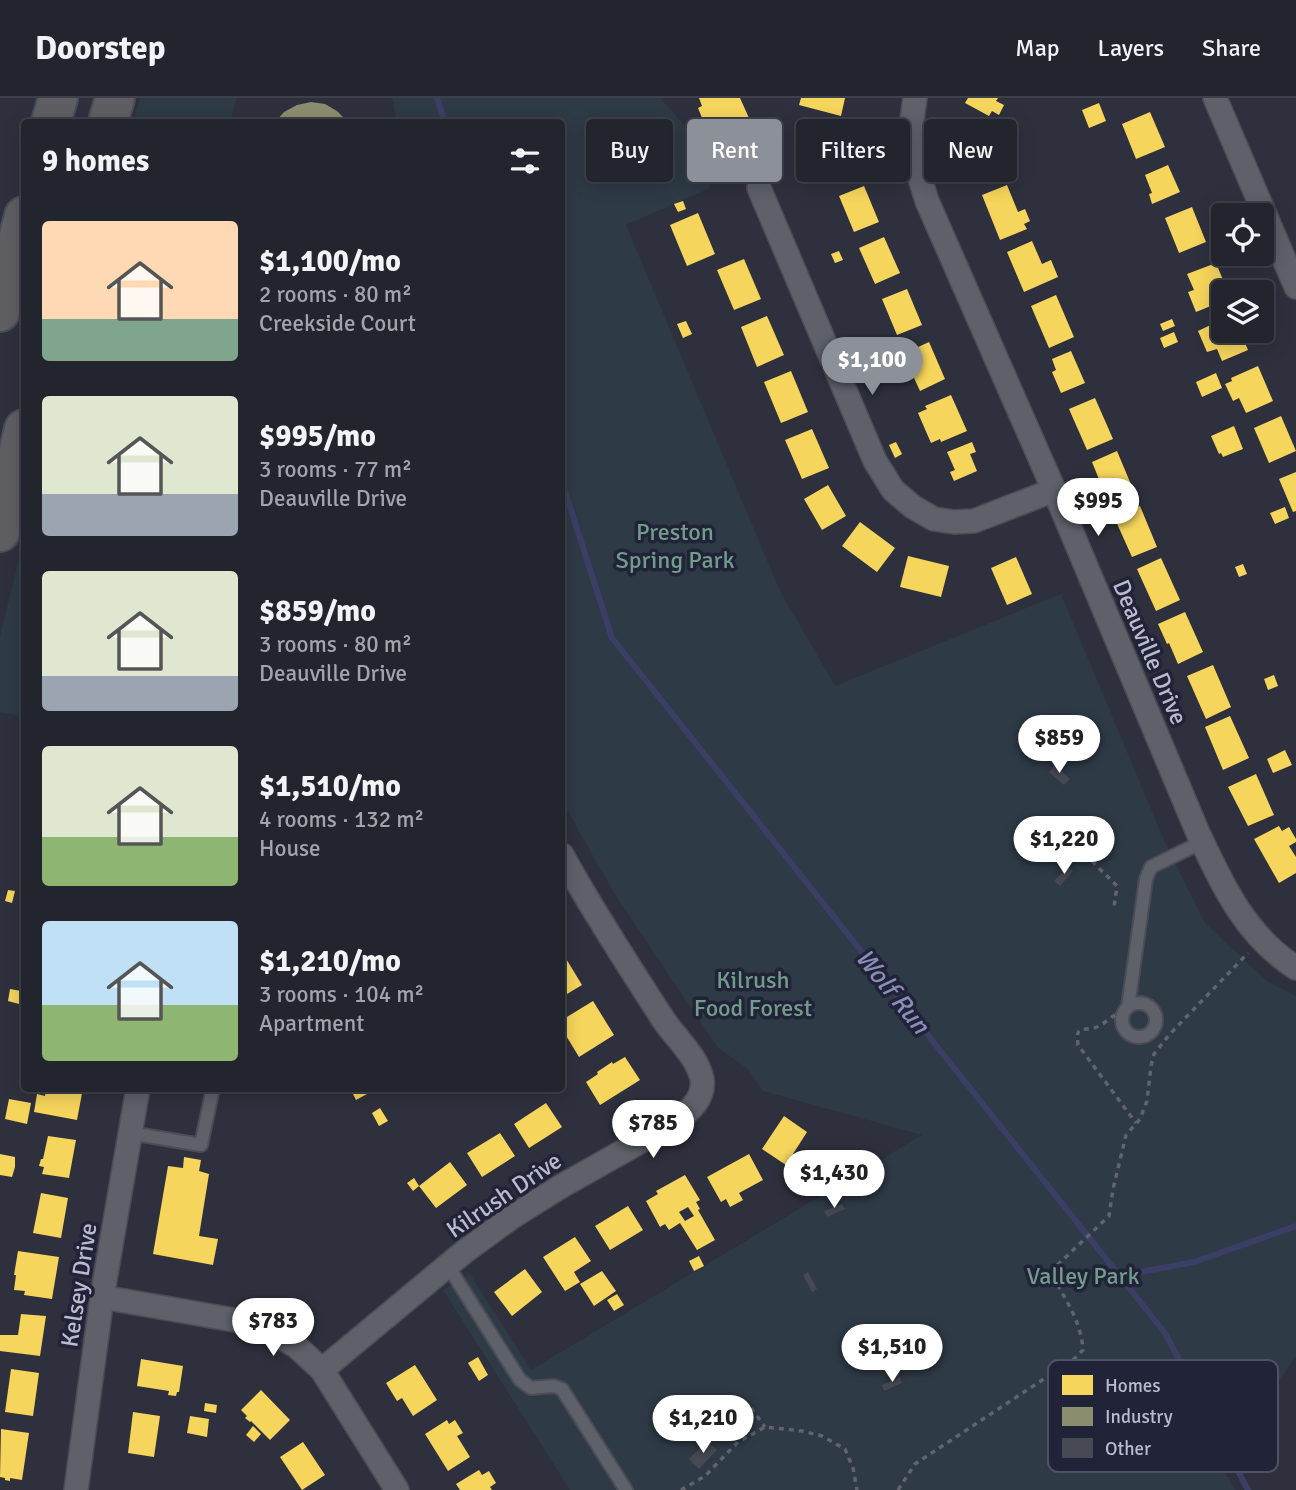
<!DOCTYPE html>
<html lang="en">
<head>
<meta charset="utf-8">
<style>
  body { margin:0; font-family:Signika,sans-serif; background:#2e303a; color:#f1f3f6; height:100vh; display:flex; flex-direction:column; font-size:26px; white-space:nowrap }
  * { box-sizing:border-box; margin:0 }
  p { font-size:23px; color:#a2a4aa }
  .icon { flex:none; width:38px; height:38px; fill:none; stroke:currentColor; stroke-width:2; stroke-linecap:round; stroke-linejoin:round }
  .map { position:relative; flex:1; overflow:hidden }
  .side { position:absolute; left:21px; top:21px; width:544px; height:973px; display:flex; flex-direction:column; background:#22242e; border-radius:7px; box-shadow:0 4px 18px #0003,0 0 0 2px #3f414a }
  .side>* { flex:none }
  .banner { position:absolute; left:586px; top:21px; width:604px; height:63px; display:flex; gap:14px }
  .controls { position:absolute; left:1211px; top:105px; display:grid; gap:14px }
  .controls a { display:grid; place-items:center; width:63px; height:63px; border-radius:7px; background:#22242e; box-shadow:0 4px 18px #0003,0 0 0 2px #3f414a; font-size:35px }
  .price { position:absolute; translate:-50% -60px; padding:0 16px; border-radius:24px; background:#fff; color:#222; font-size:23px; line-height:46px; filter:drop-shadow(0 2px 4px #0008) }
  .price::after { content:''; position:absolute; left:50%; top:42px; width:21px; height:16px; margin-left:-10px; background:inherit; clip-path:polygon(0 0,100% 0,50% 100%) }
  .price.selected { background:#8c9099; color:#fff }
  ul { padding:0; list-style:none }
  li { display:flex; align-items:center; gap:21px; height:175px; padding:0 21px }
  li span { display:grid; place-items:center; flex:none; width:196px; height:140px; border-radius:7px; color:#555 }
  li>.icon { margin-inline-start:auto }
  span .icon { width:84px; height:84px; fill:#fffc; stroke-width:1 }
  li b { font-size:30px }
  h2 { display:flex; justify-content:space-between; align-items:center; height:84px; padding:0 21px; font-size:30px }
  .tag { padding:0 24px; border-radius:7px; background:#22242e; box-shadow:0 4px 18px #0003,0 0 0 2px #3f414a; font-size:24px; line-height:63px }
  .tag.selected { background:#8c9099; color:#fff }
  header { display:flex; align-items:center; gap:42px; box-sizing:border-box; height:98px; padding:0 35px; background:#22242e; border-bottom:2px solid #3f414a }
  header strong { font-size:33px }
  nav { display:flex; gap:38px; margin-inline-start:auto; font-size:24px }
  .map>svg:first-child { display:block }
</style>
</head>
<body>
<header>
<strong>Doorstep</strong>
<nav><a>Map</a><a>Layers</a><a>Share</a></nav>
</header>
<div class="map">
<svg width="1296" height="1392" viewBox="0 0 1296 1392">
  <rect width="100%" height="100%" fill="#2e303d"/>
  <g fill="#2e3a46">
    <polygon points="140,0 237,0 230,24 133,24"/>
    <polygon points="392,0 660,0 720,66 708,91 626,127 780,493 835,588 1061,496 1164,742 1205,825 1268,884 1296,898 1296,1258 1221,1366 1235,1392 570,1392 443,1192 470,1176 531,1272 922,1037 763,993 747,970 718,950 614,795 562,703 562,24 397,24"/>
    <polygon points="24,439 24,619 0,614 0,539"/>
  </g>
  <g fill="#f6d55c" fill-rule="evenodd">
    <polygon points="699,0 740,0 749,20 709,37 698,10 702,8"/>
    <polygon points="801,0 845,0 841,18 799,7"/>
    <polygon points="968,0 998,0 996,3 1004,7 999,17 992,13 989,18 965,5"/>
    <polygon points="1099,5 1106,23 1089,30 1082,12"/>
    <polygon points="1150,14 1165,49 1136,61 1122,26"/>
    <polygon points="856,32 858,70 830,72 828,34"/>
    <polygon points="988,33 1003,74 975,84 963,43"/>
    <polygon points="1168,67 1180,94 1152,106 1149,96 1152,95 1145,77"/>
    <polygon points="1007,87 1018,114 1025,111 1030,123 1024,126 1027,131 1000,142 982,97"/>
    <polygon points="864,88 879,124 854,134 839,98"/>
    <polygon points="683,103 686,111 678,114 674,106"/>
    <polygon points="1192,109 1206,144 1179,155 1165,120"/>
    <polygon points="698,115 715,156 687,168 670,127"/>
    <polygon points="884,139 900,175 875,186 859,150"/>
    <polygon points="1032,143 1042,166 1051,162 1058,179 1024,194 1007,154"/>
    <polygon points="839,153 843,162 835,165 831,156"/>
    <polygon points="744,161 761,201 734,212 717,172"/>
    <polygon points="1216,165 1228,194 1223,194 1223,203 1196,214 1188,194 1194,192 1187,176"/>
    <polygon points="907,191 922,227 897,237 882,201"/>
    <polygon points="1056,197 1074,239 1049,250 1031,208"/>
    <polygon points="767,218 784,257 757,269 741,229"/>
    <polygon points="1172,221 1175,228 1163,233 1160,226"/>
    <polygon points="1223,221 1223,233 1240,233 1248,252 1222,263 1217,251 1207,254 1198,233"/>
    <polygon points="686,223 692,236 683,240 677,226"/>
    <polygon points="1174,234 1178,244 1164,250 1160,240"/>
    <polygon points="929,244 945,281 920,293 903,256"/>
    <polygon points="1071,253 1085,285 1061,295 1052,274 1056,272 1052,261"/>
    <polygon points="1258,268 1273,303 1246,315 1239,300 1233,303 1225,286 1232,283 1231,280"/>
    <polygon points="791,273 808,314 781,325 764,284"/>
    <polygon points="1216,275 1222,290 1202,299 1196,284"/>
    <polygon points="951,297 967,333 941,344 940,341 931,345 918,315 927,311 925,308"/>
    <polygon points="1095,300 1113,341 1087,352 1069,311"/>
    <polygon points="1281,318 1296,353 1269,365 1254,330"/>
    <polygon points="1234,328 1243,351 1223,359 1221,355 1219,356 1211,338"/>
    <polygon points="812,331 829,370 802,381 785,342"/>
    <polygon points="896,344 902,356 895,360 889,347"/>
    <polygon points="972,344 976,354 970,356 977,373 954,383 950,374 955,372 947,354"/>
    <polygon points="1117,353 1135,396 1109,406 1092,364"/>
    <polygon points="1296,374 1296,413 1293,414 1279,381"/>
    <polygon points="828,387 846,418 822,432 804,401"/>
    <polygon points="1140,408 1157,449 1132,459 1114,419"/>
    <polygon points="1285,409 1289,420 1275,426 1270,415"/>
    <polygon points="860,424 895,450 877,474 842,448"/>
    <polygon points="908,458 949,468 941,499 900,489"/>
    <polygon points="1016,459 1032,496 1007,507 991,470"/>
    <polygon points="1161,460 1180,502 1156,513 1137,471"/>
    <polygon points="1243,466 1247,476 1239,479 1235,469"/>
    <polygon points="1185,514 1203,554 1178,566 1169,545 1167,546 1158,526"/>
    <polygon points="1213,567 1231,609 1206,621 1187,578"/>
    <polygon points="1274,577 1278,588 1268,592 1264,581"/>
    <polygon points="1230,618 1249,660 1223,672 1205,629"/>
    <polygon points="1285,652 1292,667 1273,675 1267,661"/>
    <polygon points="1256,676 1274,717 1248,728 1228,689"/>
    <polygon points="1279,728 1282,733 1289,729 1296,741 1296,744 1289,748 1296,759 1296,775 1279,785 1254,741"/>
    <polygon points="8,792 15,793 12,805 5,803"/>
    <polygon points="562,854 582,887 562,899"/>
    <polygon points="10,891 21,893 19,906 8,903"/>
    <polygon points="593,903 614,937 579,959 562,931 562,922"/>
    <polygon points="625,959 640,982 600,1007 586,984 598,976 597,974 612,964 613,966"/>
    <polygon points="46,990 83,990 77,1022 34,1014 37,996 45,998"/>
    <polygon points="350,990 378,990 356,1002"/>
    <polygon points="9,1001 31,1005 27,1026 5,1021"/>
    <polygon points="546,1005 562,1029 529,1050 514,1026"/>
    <polygon points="380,1010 388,1023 379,1028 372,1015"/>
    <polygon points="784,1018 807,1034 786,1067 762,1051"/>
    <polygon points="500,1035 515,1058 482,1079 467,1055"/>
    <polygon points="48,1038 76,1042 69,1080 42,1076 44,1069 39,1068 41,1061 43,1061"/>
    <polygon points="0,1056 15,1059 15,1069 12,1079 0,1077"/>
    <polygon points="749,1056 763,1082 739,1095 743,1102 730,1109 726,1101 721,1104 707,1079"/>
    <polygon points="184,1059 201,1062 199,1073 209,1076 199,1138 218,1141 213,1167 153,1156 168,1068 183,1070"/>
    <polygon points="450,1064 467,1087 436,1110 419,1088 413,1093 407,1085 414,1080 419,1088"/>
    <path d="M685 1077 700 1102 696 1104 700 1111 698 1112 715 1142 697 1152 680 1125 669 1132 665 1126 660 1129 646 1103 658 1096 656 1093ZM688 1109 694 1118 685 1123 679 1114Z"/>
    <polygon points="41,1095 68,1100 61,1140 33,1135"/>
    <polygon points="628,1108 643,1132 610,1152 595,1128"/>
    <polygon points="575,1139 591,1163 574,1174 580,1184 565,1193 543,1159"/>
    <polygon points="18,1153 59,1159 52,1201 24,1197 25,1193 14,1192 16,1177 14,1177"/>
    <polygon points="699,1158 704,1168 694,1173 689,1163"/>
    <polygon points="525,1171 542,1194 512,1218 494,1194"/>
    <polygon points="602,1173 616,1193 594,1208 580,1186"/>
    <polygon points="617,1196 624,1207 614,1213 607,1202"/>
    <polygon points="21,1216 46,1218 40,1258 0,1253 0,1237 18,1237"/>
    <polygon points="478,1259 488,1277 479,1283 468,1265"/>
    <polygon points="141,1261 183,1268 179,1294 177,1294 176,1298 168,1297 169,1293 137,1288"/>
    <polygon points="415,1267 437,1302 413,1318 402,1300 397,1303 386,1285"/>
    <polygon points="11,1271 39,1275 33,1318 5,1314"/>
    <polygon points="261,1292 290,1322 270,1342 251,1323 250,1324 245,1320 247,1318 241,1312"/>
    <polygon points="205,1305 217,1307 216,1315 204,1313"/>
    <polygon points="133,1314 160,1318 154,1359 128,1355"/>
    <polygon points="190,1318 209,1321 207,1339 187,1335"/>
    <polygon points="447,1322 449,1326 455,1322 463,1335 457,1338 470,1359 448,1373 425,1336"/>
    <polygon points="253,1328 261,1336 254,1344 246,1337"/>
    <polygon points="1,1331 29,1335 22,1382 10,1380 10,1383 5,1382 5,1380 0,1379"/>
    <polygon points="303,1344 325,1377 302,1392 280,1359"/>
    <polygon points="479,1372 482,1377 489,1373 496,1385 490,1389 492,1392 460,1392 456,1386"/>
  </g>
  <polygon fill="#8c8c6e" points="311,4 325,6 337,13 348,24 275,24 284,14 297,7"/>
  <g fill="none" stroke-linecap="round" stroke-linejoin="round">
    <g stroke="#3c3f65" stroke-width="6">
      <polyline points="437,0 445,24"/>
      <polyline points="562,384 612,540 1165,1235 1248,1392"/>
      <polyline points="1120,1178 1194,1164 1296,1128"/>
    </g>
  </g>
  <g fill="#474954">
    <polygon points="1055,667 1070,681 1064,687 1049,674"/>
    <polygon points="1068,769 1073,773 1060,788 1054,783"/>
    <polygon points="842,1106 845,1111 827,1119 824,1113"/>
    <polygon points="808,1174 817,1191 812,1194 803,1177"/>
    <polygon points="900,1279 902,1285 884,1293 882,1287"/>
    <polygon points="707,1343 717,1352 699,1371 689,1361"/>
  </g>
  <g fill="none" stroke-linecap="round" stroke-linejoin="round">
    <g stroke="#4b4c56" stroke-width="16">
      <g id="service">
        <circle cx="1139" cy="922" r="17"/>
        <polyline points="1128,909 1146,781 1151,769 1202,744"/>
        <polyline points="130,1035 201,1047 213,990"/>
        <polyline points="448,1168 520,1282 531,1290 554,1288 562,1291 626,1392"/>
      </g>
    </g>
    <g stroke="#4b4c56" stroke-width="26">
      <g id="minor">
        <path d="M915 0 911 29 914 61 927 103 1054 392 1198 735C1223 788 1245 837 1296 870"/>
        <polyline points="1215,0 1296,189"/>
        <polyline points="759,90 875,363 893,392 913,409 934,421 954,424 974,423 1054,392"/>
        <polyline points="102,1199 240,1223 270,1233 296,1248 322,1272 397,1392"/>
        <path d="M322 1272 464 1154 512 1119 560 1089 675 1024C689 1013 705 1001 702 981 697 957 673 938 661 918 627 865 592 812 562 757"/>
        <polyline points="76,1392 102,1199 138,990"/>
      </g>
    </g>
    <g stroke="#4b4c59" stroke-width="42">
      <g id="motorway">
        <polyline points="51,24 58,0"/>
        <polyline points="108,24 115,0"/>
        <polyline points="0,214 24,118"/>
        <polyline points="0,434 24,331"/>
      </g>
    </g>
    <g stroke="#61636d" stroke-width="3.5" stroke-dasharray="5 5" stroke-linecap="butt">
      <polyline points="1085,756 1117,788 1114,809"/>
      <path d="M1115 917C1109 921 1101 928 1094 930 1080 933 1076 927 1078 947L1136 1025"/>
      <polyline points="751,1310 765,1329"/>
      <polyline points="681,1392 705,1378 738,1344 765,1329 802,1333 822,1338 845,1351 853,1370 857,1392"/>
      <path d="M898 1392 915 1366 1074 1261 1083 1252C1081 1222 1064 1199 1050 1174L1109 1118 1113 1091 1126 1037 1140 1021 1147 1003 1151 968 1154 956 1169 937 1248 855"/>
    </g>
    <use href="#service" stroke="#5e606a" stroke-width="12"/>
    <use href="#minor" stroke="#5e606a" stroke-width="23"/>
    <use href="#motorway" stroke="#5f5f63" stroke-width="38"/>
  </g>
  <g text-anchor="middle" stroke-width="7" stroke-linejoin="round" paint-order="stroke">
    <g font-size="24" fill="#729c8a" stroke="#212338">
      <text x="675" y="442">Preston<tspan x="675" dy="28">Spring Park</tspan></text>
      <text x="753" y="890">Kilrush<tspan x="753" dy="28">Food Forest</tspan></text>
      <text x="1083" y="1186">Valley Park</text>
    </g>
    <g font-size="24" fill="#babbcc" stroke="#212338">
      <text transform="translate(1150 554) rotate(67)" y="8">Deauville Drive</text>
      <text transform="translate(504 1097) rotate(-34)" y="8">Kilrush Drive</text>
      <text transform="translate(79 1187) rotate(-81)" y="8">Kelsey Drive</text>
    </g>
    <g font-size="26" font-style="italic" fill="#898db7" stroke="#212338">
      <text transform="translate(893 893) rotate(51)" y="9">Wolf Run</text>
    </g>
  </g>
  <rect x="1048" y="1262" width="230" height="112" rx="10" fill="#212338" stroke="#4f5164" stroke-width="2"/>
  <rect x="1062" y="1277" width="31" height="20" fill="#f6d55c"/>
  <rect x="1062" y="1309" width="31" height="19" fill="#8c8c6e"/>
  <rect x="1062" y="1340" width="31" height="20" fill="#474954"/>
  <g font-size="19" fill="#babbcc">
    <text x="1105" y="1294">Homes</text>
    <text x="1105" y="1325">Industry</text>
    <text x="1105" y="1357">Other</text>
  </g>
</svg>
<div class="controls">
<a><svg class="icon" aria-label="locate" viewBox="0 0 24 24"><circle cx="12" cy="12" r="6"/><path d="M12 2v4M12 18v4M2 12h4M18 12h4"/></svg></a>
<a><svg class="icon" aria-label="layers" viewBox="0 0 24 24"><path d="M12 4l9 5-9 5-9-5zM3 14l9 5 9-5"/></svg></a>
</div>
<b class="price selected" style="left:872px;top:299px">$1,100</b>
<b class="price" style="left:1098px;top:440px">$995</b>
<b class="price" style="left:1059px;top:677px">$859</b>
<b class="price" style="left:1064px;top:778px">$1,220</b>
<b class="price" style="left:653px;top:1062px">$785</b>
<b class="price" style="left:834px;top:1112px">$1,430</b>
<b class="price" style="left:273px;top:1260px">$783</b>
<b class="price" style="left:892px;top:1286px">$1,510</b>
<b class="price" style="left:703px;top:1357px">$1,210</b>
<div class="banner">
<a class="tag">Buy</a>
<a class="tag selected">Rent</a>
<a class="tag">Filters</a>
<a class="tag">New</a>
</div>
<section class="side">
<h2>9 homes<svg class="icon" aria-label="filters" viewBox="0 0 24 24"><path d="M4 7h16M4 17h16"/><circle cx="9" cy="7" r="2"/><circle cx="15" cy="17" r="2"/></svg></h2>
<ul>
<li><span style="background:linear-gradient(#ffd9b3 70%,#7fa58c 0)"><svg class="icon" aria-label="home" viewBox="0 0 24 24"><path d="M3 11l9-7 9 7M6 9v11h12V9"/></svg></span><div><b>$1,100/mo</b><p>2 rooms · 80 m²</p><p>Creekside Court</p></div></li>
<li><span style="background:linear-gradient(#dfe7d0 70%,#9aa5b1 0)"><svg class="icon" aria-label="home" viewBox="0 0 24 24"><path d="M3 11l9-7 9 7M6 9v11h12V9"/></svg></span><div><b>$995/mo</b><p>3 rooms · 77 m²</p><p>Deauville Drive</p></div></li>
<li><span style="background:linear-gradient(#dfe7d0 75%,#9aa5b1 0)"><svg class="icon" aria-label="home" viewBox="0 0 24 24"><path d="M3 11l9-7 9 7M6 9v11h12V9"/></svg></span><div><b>$859/mo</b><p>3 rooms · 80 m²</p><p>Deauville Drive</p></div></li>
<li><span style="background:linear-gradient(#dfe7d0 65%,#8fb573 0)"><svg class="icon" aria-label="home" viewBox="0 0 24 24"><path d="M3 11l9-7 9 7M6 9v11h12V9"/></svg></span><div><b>$1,510/mo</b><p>4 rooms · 132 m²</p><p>House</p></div></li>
<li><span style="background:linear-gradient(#bfe0f5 60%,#8fb573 0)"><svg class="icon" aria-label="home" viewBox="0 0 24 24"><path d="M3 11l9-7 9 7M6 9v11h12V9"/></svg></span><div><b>$1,210/mo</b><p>3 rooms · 104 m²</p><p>Apartment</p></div></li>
</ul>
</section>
</div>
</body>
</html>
